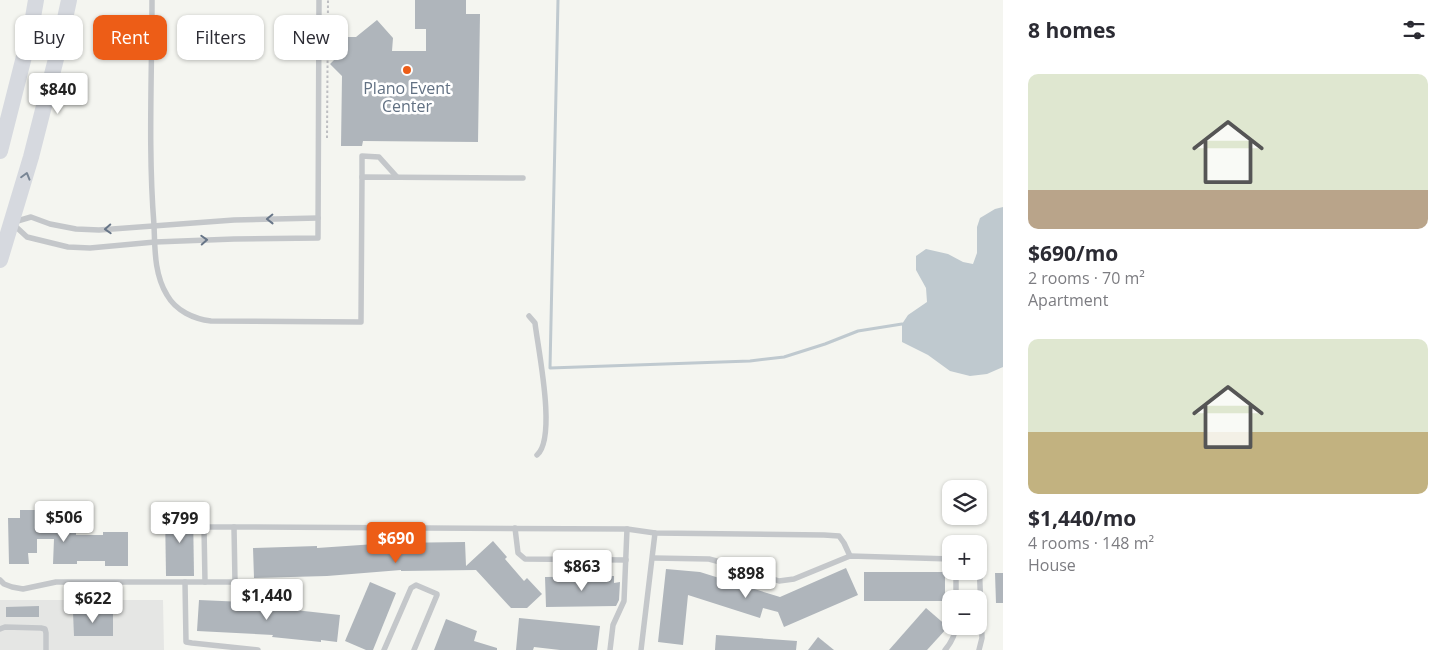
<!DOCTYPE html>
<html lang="en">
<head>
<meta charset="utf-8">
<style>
  body { margin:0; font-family:"Open Sans",sans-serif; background:#f7f7f7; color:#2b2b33; height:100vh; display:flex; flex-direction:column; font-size:19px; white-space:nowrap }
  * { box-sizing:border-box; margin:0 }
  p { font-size:16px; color:#7c7c81 }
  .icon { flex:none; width:28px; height:28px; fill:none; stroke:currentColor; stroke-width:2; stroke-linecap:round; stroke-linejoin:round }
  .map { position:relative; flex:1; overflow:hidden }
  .drawer { display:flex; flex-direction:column; background:#fff; width:450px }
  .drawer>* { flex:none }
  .top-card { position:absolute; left:15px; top:15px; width:475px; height:45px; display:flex; gap:10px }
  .controls { position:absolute; left:942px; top:480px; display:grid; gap:10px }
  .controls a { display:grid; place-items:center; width:45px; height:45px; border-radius:10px; background:#fff; box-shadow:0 1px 4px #0004; font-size:25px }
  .price { position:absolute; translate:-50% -42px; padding:0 11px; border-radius:5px; background:#fff; color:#222; font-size:16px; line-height:32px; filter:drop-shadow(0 1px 2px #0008) }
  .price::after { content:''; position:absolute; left:50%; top:30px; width:15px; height:11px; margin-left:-8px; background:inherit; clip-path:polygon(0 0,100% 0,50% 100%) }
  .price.active { background:#ed5d17; color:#fff }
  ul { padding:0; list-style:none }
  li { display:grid; align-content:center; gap:10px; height:265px; padding:0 25px }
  li span { display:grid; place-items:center; height:155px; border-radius:10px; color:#555 }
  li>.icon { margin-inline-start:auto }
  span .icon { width:90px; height:90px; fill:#fffc; stroke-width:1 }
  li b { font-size:21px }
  h2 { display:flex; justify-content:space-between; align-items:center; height:60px; padding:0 25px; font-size:21px }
  .pill { padding:0 18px; border-radius:10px; background:#fff; box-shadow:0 1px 4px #0004; font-size:18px; line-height:45px }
  .pill.active { background:#ed5d17; color:#fff }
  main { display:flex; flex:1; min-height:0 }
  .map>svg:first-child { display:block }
</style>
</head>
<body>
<main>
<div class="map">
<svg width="1003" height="650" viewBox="0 0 1003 650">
  <rect width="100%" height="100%" fill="#f4f5f0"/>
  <polygon fill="#e5e6e4" points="0,600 163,600 164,650 0,650"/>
  <polygon fill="#bfc9cf" points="1003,207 1003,367 987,374 970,376 950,371 928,355 902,342 902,324 908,315 927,302 926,288 916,270 916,256 926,249 948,254 963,262 973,264 977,253 977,227 980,218 995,209"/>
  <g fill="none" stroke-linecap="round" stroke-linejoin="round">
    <polyline stroke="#bfc9cf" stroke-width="3" points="558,0 550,368 750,361 784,357 825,344 858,331 902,324"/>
  </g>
  <g fill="#afb5bb">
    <polygon points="415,0 466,0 466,14 480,14 478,142 363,141 362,146 341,146 342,76 330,64 342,52 342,37 356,37 377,20 393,38 392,51 426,51 426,29 415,29"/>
    <polygon points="20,510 43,510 43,532 76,532 76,535 103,535 103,532 128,532 128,566 105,566 105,561 77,561 77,564 53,564 54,539 37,539 37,553 28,553 29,564 9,564 8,518 20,518"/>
    <polygon points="165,512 193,512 194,576 166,576"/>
    <polygon points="493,541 507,557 505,559 524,581 527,578 542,594 527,608 511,608 476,570 401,571 401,570 327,576 254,578 253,548 317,546 317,548 390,543 465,542 466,566"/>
    <polygon points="846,568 858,595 784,627 778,612 763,608 760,618 688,595 683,645 658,642 666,569 700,572 780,597"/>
    <rect x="864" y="572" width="81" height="29"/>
    <polygon points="995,573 1003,573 1003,603 996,603"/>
    <polygon points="614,576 614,583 620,582 619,600 616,606 546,607 545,577"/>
    <polygon points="370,582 396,593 373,650 366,650 345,641"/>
    <polygon points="199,600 268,603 268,607 340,615 337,642 321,640 321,642 272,637 273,635 197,631"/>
    <polygon points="39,606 39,617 6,617 6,607"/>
    <polygon points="926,608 948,627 927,650 889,650"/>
    <polygon points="113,611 113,636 74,636 73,612"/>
    <polygon points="519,618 600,626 597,650 560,650 534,647 533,650 516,650"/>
    <polygon points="446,619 477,631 474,641 497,648 497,650 434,650"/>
    <polygon points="716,635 797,641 796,650 715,650"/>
    <polygon points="818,637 834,650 808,650"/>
  </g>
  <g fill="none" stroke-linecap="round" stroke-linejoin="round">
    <polyline stroke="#bdbec1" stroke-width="2" stroke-dasharray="2.5 2.5" stroke-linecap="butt" points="327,138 328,0"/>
    <g stroke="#c4c7ca" stroke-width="5.5">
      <path d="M152 0C152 75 148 150 154 225 155 248 154 274 167 295 176 311 194 319 211 321L361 322 362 177 523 178"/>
      <polyline points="362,177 362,156 379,157 397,177"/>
      <polyline points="14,222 31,217 50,224 76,229 99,230 234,220 318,218"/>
      <polyline points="13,224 27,237 68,247 90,248 155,242 234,239 318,238 319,0"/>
      <path d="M529 316 535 323C538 349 557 438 537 455"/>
      <polyline points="515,528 518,553 525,559 626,560"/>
      <polyline points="653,558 709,559 724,563 779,581 794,579 850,556 951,559"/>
      <polyline points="979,559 982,638 979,650"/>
      <polyline points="956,571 956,599"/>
      <polyline points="0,580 4,584 12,587 23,589 56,582 185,582"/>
      <polyline points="205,582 204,527 234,527"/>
      <polyline points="0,629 5,627 41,628 45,629 46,633 46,650"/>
      <polyline points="258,650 192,643 186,642 185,582 235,582 234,527 627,529 655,533 824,535 839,536 844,543 850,556"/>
      <polyline points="384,650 411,588 416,585 437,594 437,595 414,650"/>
      <polyline points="610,650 613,625 624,601 627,529"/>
      <polyline points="641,650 655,533"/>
      <path d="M945 650C951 643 955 636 956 626"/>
    </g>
    <g stroke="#d6d9df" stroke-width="16">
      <polyline points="0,151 31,29 36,0"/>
      <polyline points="0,260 31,157 58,51 69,0"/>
    </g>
  </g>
  <defs><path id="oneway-chevron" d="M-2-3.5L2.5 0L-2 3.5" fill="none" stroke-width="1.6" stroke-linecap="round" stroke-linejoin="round" transform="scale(1.25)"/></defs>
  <use stroke="#798695" href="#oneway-chevron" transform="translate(26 176) rotate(-74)"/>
  <g stroke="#677587">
    <use href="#oneway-chevron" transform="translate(270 219) rotate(179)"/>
    <use href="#oneway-chevron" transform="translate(108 229) rotate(177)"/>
    <use href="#oneway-chevron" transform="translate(204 240) rotate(-3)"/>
  </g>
  <circle fill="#ed5d17" stroke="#fff" stroke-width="2" cx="407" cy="70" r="5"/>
  <g text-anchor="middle" stroke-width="5" stroke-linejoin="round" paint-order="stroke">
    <g font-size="16" fill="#627183" stroke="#fff">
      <text x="407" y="94">Plano Event<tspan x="407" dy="18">Center</tspan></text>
    </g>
  </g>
</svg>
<div class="controls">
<a><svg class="icon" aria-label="layers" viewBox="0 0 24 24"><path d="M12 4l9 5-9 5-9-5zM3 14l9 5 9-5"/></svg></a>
<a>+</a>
<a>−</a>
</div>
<b class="price" style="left:58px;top:115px">$840</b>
<b class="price" style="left:64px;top:543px">$506</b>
<b class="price" style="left:180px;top:544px">$799</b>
<b class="price active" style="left:396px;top:564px">$690</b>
<b class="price" style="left:582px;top:592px">$863</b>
<b class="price" style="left:746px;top:599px">$898</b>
<b class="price" style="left:267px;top:621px">$1,440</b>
<b class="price" style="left:93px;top:624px">$622</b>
<div class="top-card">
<a class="pill">Buy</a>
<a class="pill active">Rent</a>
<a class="pill">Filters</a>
<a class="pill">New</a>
</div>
</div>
<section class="drawer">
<h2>8 homes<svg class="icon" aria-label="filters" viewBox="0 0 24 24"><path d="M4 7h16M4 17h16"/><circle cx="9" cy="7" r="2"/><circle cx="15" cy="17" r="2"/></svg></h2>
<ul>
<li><span style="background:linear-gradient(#dfe7d0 75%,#b9a48a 0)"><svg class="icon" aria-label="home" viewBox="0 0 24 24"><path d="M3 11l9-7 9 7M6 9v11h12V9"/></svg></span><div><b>$690/mo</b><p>2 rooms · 70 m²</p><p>Apartment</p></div></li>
<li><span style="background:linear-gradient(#dfe7d0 60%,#c2b280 0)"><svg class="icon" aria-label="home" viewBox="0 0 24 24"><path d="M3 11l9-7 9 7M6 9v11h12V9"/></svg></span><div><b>$1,440/mo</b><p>4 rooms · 148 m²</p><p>House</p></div></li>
</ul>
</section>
</main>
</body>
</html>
